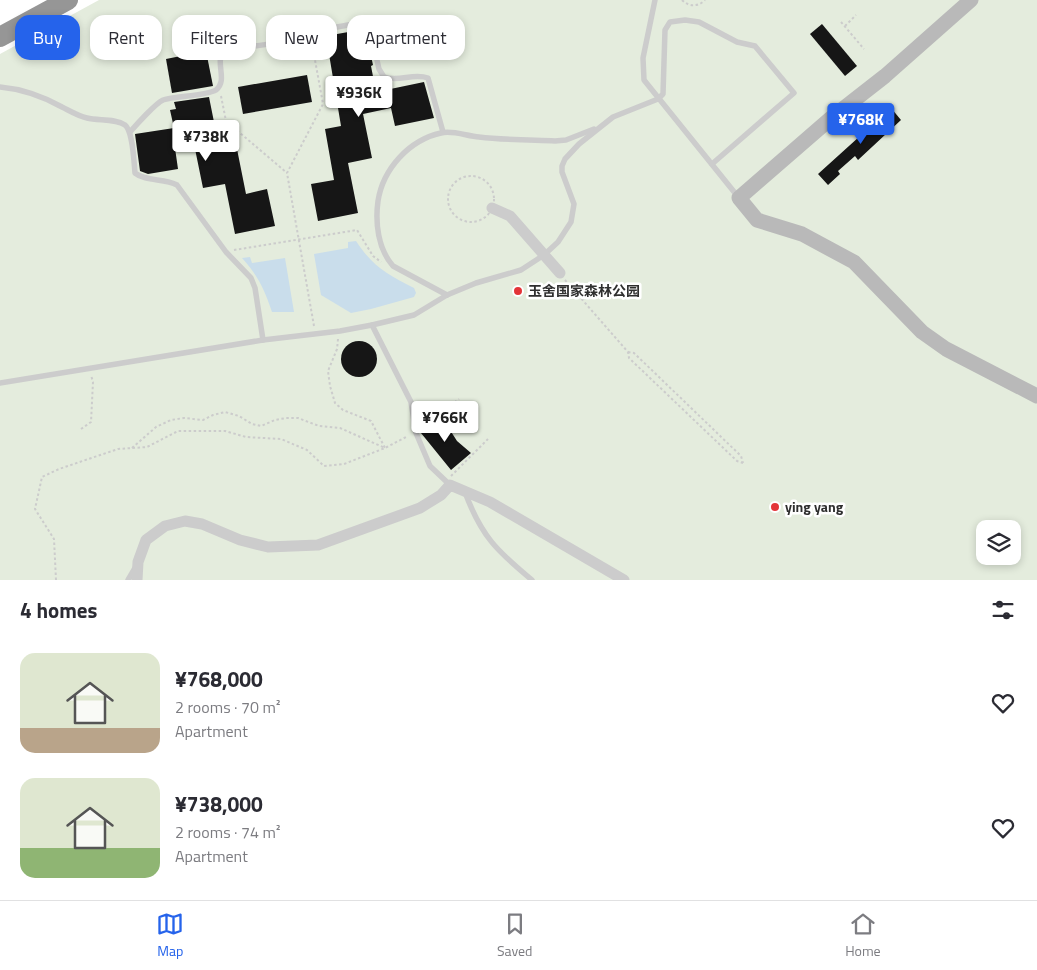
<!DOCTYPE html>
<html lang="en">
<head>
<meta charset="utf-8">
<style>
  body { margin:0; font-family:"Titillium Web","Noto Sans SC",sans-serif; background:#f7f7f7; color:#2b2b33; height:100vh; display:flex; flex-direction:column; font-size:19px; white-space:nowrap }
  * { box-sizing:border-box; margin:0 }
  p { font-size:16px; color:#7c7c81 }
  .icon { flex:none; width:28px; height:28px; fill:none; stroke:currentColor; stroke-width:2; stroke-linecap:round; stroke-linejoin:round }
  .map { position:relative; height:580px; overflow:hidden }
  .drawer { display:flex; flex-direction:column; background:#fff; flex:1 }
  .drawer>* { flex:none }
  .guide { position:absolute; left:15px; top:15px; width:500px; height:45px; display:flex; gap:10px }
  .controls { position:absolute; left:976px; top:520px; display:grid; gap:10px }
  .controls a { display:grid; place-items:center; width:45px; height:45px; border-radius:10px; background:#fff; box-shadow:0 2px 8px #0003; font-size:25px }
  .price { position:absolute; translate:-50% -42px; padding:0 11px; border-radius:5px; background:#fff; color:#222; font-size:16px; line-height:32px; filter:drop-shadow(0 1px 2px #0008) }
  .price::after { content:''; position:absolute; left:50%; top:30px; width:15px; height:11px; margin-left:-8px; background:inherit; clip-path:polygon(0 0,100% 0,50% 100%) }
  .price.selected { background:#2563eb; color:#fff }
  ul { padding:0; list-style:none }
  li { display:flex; align-items:center; gap:15px; height:125px; padding:0 20px }
  li span { display:grid; place-items:center; flex:none; width:140px; height:100px; border-radius:15px; color:#555 }
  li>.icon { margin-inline-start:auto }
  span .icon { width:60px; height:60px; fill:#fffc; stroke-width:1 }
  li b { font-size:21px }
  h2 { display:flex; justify-content:space-between; align-items:center; height:60px; padding:0 20px; font-size:21px }
  .chip { padding:0 18px; border-radius:15px; background:#fff; box-shadow:0 2px 8px #0003; font-size:18px; line-height:45px }
  .chip.selected { background:#2563eb; color:#fff }
  .tab-bar { display:flex; justify-content:space-around; align-items:center; height:70px; border-top:1px solid #e1e1e2; background:#fff; font-size:14px; color:#7c7c81 }
  .tab-bar a { display:grid; justify-items:center; gap:2px }
  .tab-bar .selected { color:#2563eb }
  .map>svg:first-child { display:block }
</style>
</head>
<body>
<div class="map">
<svg width="1037" height="580" viewBox="0 0 1037 580">
  <rect width="100%" height="100%" fill="#fff"/>
  <path fill="#e4ecdd" fill-rule="evenodd" d="M99 0H1037V580H0V54ZM985 529H1012V556H985Z"/>
  <g fill="#c9ddeb">
    <path d="M356 241C373 267 387 274 414 288L416 293 414 297 371 309 351 313 321 295 314 254 348 248V242Z"/>
    <path d="M250 257 252 263 285 258 294 312H272C264 289 259 277 242 258Z"/>
  </g>
  <g fill="#161616">
    <polygon points="822,24 857,66 845,76 810,34"/>
    <polygon points="365,29 373,65 371,66 376,92 424,82 434,118 395,126 391,108 363,114 372,158 348,163 358,213 318,221 311,184 334,180 325,129 341,126 326,36"/>
    <polygon points="206,51 213,86 172,93 166,59"/>
    <polygon points="307,75 312,102 243,114 238,87"/>
    <polygon points="209,97 219,147 236,144 246,194 267,189 275,226 235,234 225,184 203,188 194,144 175,148 178,169 148,174 140,171 135,134 174,128 170,110 176,109 174,102"/>
    <polygon points="891,108 901,120 858,160 855,156 838,171 840,174 828,185 818,174"/>
    <circle cx="359" cy="359" r="18"/>
    <polygon points="441,416 457,441 471,453 451,470 421,433"/>
  </g>
  <g fill="none" stroke-linecap="round" stroke-linejoin="round">
    <g stroke="#ccc" stroke-width="2" stroke-dasharray="2.5 2.5" stroke-linecap="butt">
      <path d="M682 0C689 7 698 7 705 0"/>
      <polyline points="841,22 864,49"/>
      <polyline points="845,26 856,15"/>
      <polyline points="221,96 226,121 287,173"/>
      <circle cx="471" cy="199" r="23"/>
      <polyline points="234,250 357,230 373,256 381,262"/>
      <polyline points="565,280 628,352 629,358 737,461 743,463"/>
      <polyline points="314,326 287,173 323,104 315,60"/>
      <polyline points="338,339 337,349 328,371 330,386 335,403 343,410 371,421 385,448"/>
      <polyline points="628,352 634,353 741,456 743,463"/>
      <polyline points="423,427 459,399"/>
      <polyline points="81,429 91,422 93,382 91,375"/>
      <polyline points="132,448 156,427 171,420 184,418 203,420 213,415 225,412 239,416 252,424 261,426 275,420 286,418 298,418 319,426 340,428 385,448"/>
      <polyline points="451,476 488,439"/>
      <polyline points="56,580 54,539 35,509 42,477 59,469 118,449 147,447 178,431 225,431 246,437 281,439 307,450 324,466 344,464 385,448 408,436"/>
    </g>
    <g stroke="#ccc" stroke-width="5.5">
      <polyline points="655,0 643,58 644,80 739,198"/>
      <path d="M0 87C23 89 42 96 62 107 70 111 78 116 87 118 98 121 115 118 125 125 133 131 134 163 135 173 146 182 164 178 177 185L226 252 251 278 255 288 263 340"/>
      <path d="M130 132C136 125 156 103 163 100 175 96 206 96 216 90 229 80 213 60 225 51 233 46 246 47 255 46 277 44 297 37 318 31 333 27 349 25 364 22L369 25 379 69 384 77C398 82 414 73 428 78L443 132"/>
      <path d="M447 295 393 266C378 249 375 223 378 201 383 169 409 140 441 133 452 130 467 136 479 137 504 140 530 140 555 141L566 140 594 129"/>
      <polyline points="372,325 411,402 416,433 430,466 450,485"/>
      <polyline points="0,383 263,340 340,331 372,325 414,315 447,295 476,283 521,270 544,255 558,242 571,222 574,204 562,172 562,166 565,159 579,144 613,117 658,99 663,94 665,30 670,22 685,20 699,22 737,42 755,46 794,93 712,164"/>
      <path d="M465 492C481 536 497 551 532 580"/>
      <polyline points="128,580 135,568"/>
    </g>
    <g stroke="#ccc" stroke-width="11">
      <polyline points="492,208 510,216 560,273"/>
      <polyline points="137,580 138,562 146,540 165,526 185,521 202,524 240,540 268,547 318,545 420,508 441,495 450,485 490,502 624,580"/>
    </g>
    <polyline stroke="#b9b9b9" stroke-width="15" points="971,0 885,76 830,119 739,198 757,220 802,234 854,262 922,332 946,349 1037,396"/>
    <polyline stroke="#969696" stroke-width="20" points="0,37 68,0"/>
  </g>
  <g fill="#e33438" stroke="#fff" stroke-width="2">
    <circle cx="518" cy="291" r="5"/>
    <circle cx="775" cy="507" r="5"/>
  </g>
  <g text-anchor="middle" stroke-width="5" stroke-linejoin="round" paint-order="stroke">
    <g font-size="14" font-weight="bold" fill="#2f2f2f" stroke="#fff" text-anchor="start">
      <text x="528" y="296">玉舍国家森林公园</text>
      <text x="785" y="512">ying yang</text>
    </g>
  </g>
</svg>
<div class="controls">
<a><svg class="icon" aria-label="layers" viewBox="0 0 24 24"><path d="M12 4l9 5-9 5-9-5zM3 14l9 5 9-5"/></svg></a>
</div>
<b class="price" style="left:359px;top:118px">¥936K</b>
<b class="price selected" style="left:861px;top:145px">¥768K</b>
<b class="price" style="left:206px;top:162px">¥738K</b>
<b class="price" style="left:445px;top:443px">¥766K</b>
<div class="guide">
<a class="chip selected">Buy</a>
<a class="chip">Rent</a>
<a class="chip">Filters</a>
<a class="chip">New</a>
<a class="chip">Apartment</a>
</div>
</div>
<section class="drawer">
<h2>4 homes<svg class="icon" aria-label="filters" viewBox="0 0 24 24"><path d="M4 7h16M4 17h16"/><circle cx="9" cy="7" r="2"/><circle cx="15" cy="17" r="2"/></svg></h2>
<ul>
<li><span style="background:linear-gradient(#dfe7d0 75%,#b9a48a 0)"><svg class="icon" aria-label="home" viewBox="0 0 24 24"><path d="M3 11l9-7 9 7M6 9v11h12V9"/></svg></span><div><b>¥768,000</b><p>2 rooms · 70 m²</p><p>Apartment</p></div><svg class="icon" aria-label="heart" viewBox="0 0 24 24"><path d="M12 20l-8-8c-3-5 5-10 8-4 3-6 11-1 8 4z"/></svg></li>
<li><span style="background:linear-gradient(#dfe7d0 70%,#8fb573 0)"><svg class="icon" aria-label="home" viewBox="0 0 24 24"><path d="M3 11l9-7 9 7M6 9v11h12V9"/></svg></span><div><b>¥738,000</b><p>2 rooms · 74 m²</p><p>Apartment</p></div><svg class="icon" aria-label="heart" viewBox="0 0 24 24"><path d="M12 20l-8-8c-3-5 5-10 8-4 3-6 11-1 8 4z"/></svg></li>
</ul>
</section>
<nav class="tab-bar">
<a class="selected"><svg class="icon" aria-label="map" viewBox="0 0 24 24"><path d="M3 6l6-2 6 2 6-2v14l-6 2-6-2-6 2zM9 4v14M15 6v14"/></svg>Map</a>
<a><svg class="icon" aria-label="saved" viewBox="0 0 24 24"><path d="M7 4h10v16l-5-4-5 4z"/></svg>Saved</a>
<a><svg class="icon" aria-label="home" viewBox="0 0 24 24"><path d="M3 11l9-7 9 7M6 9v11h12V9"/></svg>Home</a>
</nav>
</body>
</html>
